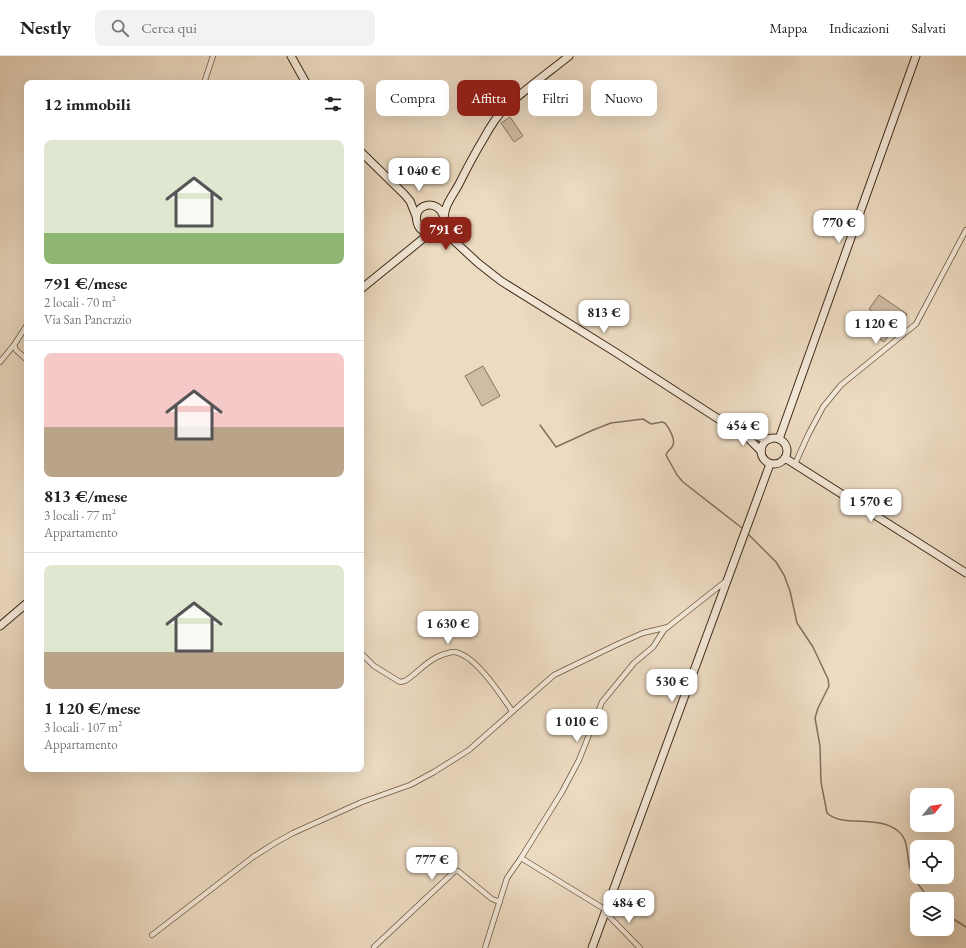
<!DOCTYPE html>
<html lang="it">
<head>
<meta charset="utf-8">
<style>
  body { margin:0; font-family:"EB Garamond",serif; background:#f2f2f2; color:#222; height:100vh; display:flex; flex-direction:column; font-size:15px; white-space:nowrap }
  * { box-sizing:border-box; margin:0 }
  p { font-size:13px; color:#767676 }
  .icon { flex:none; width:22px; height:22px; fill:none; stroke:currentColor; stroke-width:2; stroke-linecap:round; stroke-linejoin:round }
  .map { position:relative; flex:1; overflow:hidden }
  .drawer { position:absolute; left:24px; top:24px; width:340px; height:692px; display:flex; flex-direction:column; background:#fff; border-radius:8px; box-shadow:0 4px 16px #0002 }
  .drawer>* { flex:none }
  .banner { position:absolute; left:376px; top:24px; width:380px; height:36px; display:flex; gap:8px }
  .needle { width:26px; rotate:60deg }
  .tools { position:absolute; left:910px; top:732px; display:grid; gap:8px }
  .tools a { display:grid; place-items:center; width:44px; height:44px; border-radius:8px; background:#fff; box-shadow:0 4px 16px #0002; font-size:20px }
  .price { position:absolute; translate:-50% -34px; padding:0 9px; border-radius:8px; background:#fff; color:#222; font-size:13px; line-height:26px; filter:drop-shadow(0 1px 2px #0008) }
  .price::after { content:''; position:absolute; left:50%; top:24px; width:12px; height:9px; margin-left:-6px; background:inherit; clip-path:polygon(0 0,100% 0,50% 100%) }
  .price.current { background:#8f2418; color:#fff }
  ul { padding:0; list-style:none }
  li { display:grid; align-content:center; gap:8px; height:212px; padding:0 20px }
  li+li { border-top:1px solid #e0e0e0 }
  li span { display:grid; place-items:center; height:124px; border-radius:8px; color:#555 }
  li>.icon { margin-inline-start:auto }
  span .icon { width:72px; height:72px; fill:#fffc; stroke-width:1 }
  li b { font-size:17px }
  h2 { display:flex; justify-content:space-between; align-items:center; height:48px; padding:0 20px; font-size:17px }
  .tag { padding:0 14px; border-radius:8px; background:#fff; box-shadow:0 4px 16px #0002; font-size:14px; line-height:36px }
  .tag.current { background:#8f2418; color:#fff }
  header { display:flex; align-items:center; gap:24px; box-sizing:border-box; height:56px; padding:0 20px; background:#fff; border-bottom:1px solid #e0e0e0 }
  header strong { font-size:19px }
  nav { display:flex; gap:22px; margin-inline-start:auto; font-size:14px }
  .search { width:280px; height:36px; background:#f2f2f2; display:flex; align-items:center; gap:10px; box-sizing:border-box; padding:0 14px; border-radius:8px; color:#767676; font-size:15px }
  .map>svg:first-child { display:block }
</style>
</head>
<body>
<header>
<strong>Nestly</strong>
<div class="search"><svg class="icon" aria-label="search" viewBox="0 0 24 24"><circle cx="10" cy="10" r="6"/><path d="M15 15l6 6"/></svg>Cerca qui</div>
<nav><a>Mappa</a><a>Indicazioni</a><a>Salvati</a></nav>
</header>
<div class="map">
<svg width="966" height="892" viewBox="0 0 966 892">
  <rect width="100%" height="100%" fill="#ecdac1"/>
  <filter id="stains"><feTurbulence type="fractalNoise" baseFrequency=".005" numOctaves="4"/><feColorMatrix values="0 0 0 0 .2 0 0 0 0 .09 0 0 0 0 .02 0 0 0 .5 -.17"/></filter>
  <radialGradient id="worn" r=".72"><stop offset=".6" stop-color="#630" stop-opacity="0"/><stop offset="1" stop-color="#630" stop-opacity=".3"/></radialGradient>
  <g fill="#cfbca4" stroke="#87745e">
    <polygon points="510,61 523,80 514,86 501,67"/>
    <polygon points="879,239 907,258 897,272 869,253"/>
    <polygon points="870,260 892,275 884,286 863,271"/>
    <polygon points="483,310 500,340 482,350 465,320"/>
  </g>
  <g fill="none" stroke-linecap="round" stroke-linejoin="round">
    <g stroke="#83705b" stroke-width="1.5">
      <path d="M540 369 556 391 593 374 611 367 643 363 651 368 662 366 665 367C669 372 677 385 672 391 670 394 667 395 666 399L677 419 683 426 742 472"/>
      <path d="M749 479 776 506 784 519 790 535 797 567 813 591 828 623 829 630 818 652 815 662 820 690 821 726 827 757C843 772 877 758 898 775 911 785 905 804 912 818 916 827 923 835 930 843"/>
      <polyline points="947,859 966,871"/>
    </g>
    <g stroke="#6a5742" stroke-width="6">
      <g id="street">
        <polyline points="204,27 213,0"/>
        <polyline points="14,289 16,294 27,304"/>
        <polyline points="0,306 14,289 27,269"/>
        <polyline points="795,408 808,379 823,351 841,329 916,268 966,174"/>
        <path d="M361 597 374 610 400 626 405 625C416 618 425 607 437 601 441 599 447 597 452 596 473 595 501 639 512 655"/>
        <polyline points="521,802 606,854"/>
        <polyline points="605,856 640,892"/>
        <polyline points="152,879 253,801 275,787 293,777 362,746 410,729 434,716 469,694 554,619 618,588 643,577 668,571"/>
        <polyline points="374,891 455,815 458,815 492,843 500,846"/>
        <polyline points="485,892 507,822 521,802 562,736 579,704 602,646 634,607 653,591 664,574 726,525"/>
      </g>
    </g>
    <g stroke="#3f2b18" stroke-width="9">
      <g id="secondary">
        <polyline points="291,0 306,27"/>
        <polyline points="361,96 404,138 410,145 416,160"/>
        <path d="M444 162C439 141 412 148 417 166 419 177 433 180 440 172 446 166 443 159 446 152 449 143 455 136 459 128 467 112 475 97 484 82 490 71 496 61 505 52 525 33 548 17 569 0"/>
        <polyline points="444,166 448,177 451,182 478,207 501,225 615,296 737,375 748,382 761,395"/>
        <polyline points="361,233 430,177"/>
        <polyline points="745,377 762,382 770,383"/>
        <circle cx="774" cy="395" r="13"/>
        <polyline points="779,383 916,0"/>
        <polyline points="785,402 966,517"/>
        <polyline points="0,570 27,547"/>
        <polyline points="592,892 770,408"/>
      </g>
    </g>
    <use href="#street" stroke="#f3e7d7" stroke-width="4.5"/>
    <use href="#secondary" stroke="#f3e7d7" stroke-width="7"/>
  </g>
  <rect width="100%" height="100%" filter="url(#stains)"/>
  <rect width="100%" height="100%" fill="url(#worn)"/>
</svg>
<div class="tools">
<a><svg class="needle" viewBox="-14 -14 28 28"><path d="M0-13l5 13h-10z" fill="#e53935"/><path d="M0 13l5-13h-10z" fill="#767676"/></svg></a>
<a><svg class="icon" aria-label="locate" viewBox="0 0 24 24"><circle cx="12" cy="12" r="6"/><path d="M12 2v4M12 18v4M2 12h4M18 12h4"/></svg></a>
<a><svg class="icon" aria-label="layers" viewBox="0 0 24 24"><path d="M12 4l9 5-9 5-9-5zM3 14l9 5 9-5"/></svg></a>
</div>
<b class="price" style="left:419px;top:136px">1 040 €</b>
<b class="price" style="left:839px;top:188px">770 €</b>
<b class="price current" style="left:446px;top:195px">791 €</b>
<b class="price" style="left:604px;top:278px">813 €</b>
<b class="price" style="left:876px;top:289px">1 120 €</b>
<b class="price" style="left:743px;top:391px">454 €</b>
<b class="price" style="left:871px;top:467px">1 570 €</b>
<b class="price" style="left:448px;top:589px">1 630 €</b>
<b class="price" style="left:672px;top:647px">530 €</b>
<b class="price" style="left:577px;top:687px">1 010 €</b>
<b class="price" style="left:432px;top:825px">777 €</b>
<b class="price" style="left:629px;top:868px">484 €</b>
<div class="banner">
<a class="tag">Compra</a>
<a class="tag current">Affitta</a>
<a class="tag">Filtri</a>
<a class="tag">Nuovo</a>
</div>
<section class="drawer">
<h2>12 immobili<svg class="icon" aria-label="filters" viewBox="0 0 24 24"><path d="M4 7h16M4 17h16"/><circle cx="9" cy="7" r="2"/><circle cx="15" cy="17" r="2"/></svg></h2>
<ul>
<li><span style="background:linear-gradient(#dfe7d0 75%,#8fb573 0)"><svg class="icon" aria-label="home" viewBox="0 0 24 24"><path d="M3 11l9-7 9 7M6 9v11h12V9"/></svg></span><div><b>791 €/mese</b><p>2 locali · 70 m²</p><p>Via San Pancrazio</p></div></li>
<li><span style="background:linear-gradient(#f6c9c9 60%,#b9a48a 0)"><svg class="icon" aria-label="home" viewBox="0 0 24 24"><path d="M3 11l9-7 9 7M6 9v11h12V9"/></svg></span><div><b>813 €/mese</b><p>3 locali · 77 m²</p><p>Appartamento</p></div></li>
<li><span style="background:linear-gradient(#dfe7d0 70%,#b9a48a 0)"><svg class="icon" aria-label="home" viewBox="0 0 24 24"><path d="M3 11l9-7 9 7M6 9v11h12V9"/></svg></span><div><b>1 120 €/mese</b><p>3 locali · 107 m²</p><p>Appartamento</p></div></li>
</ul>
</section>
</div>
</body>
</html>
